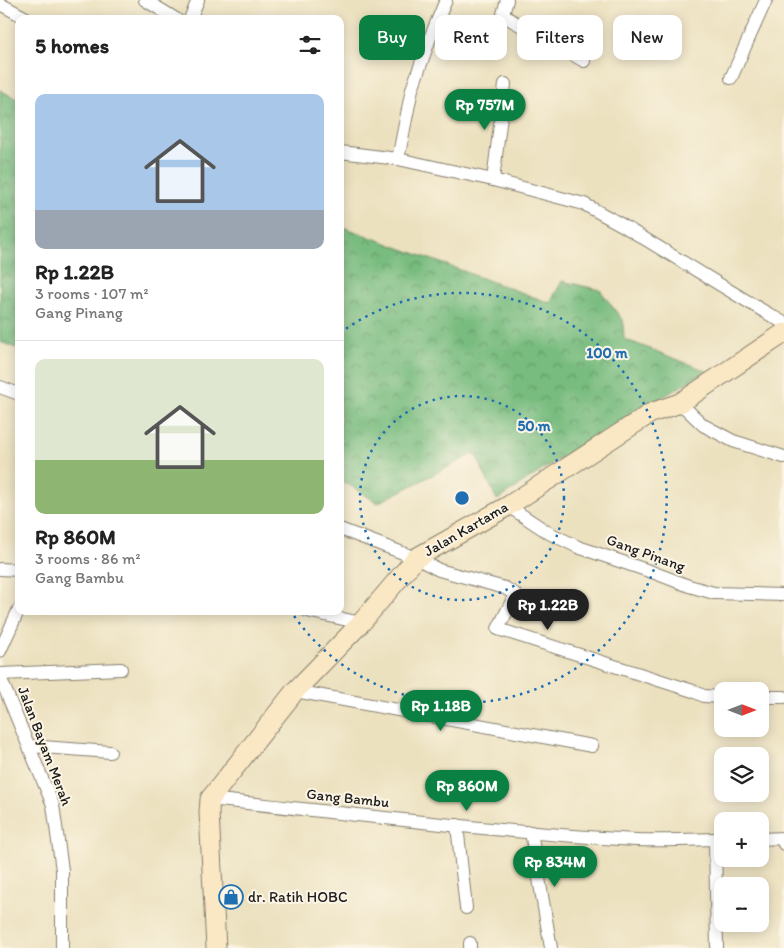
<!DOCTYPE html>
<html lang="en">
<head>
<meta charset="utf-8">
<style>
  body { margin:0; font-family:Itim,sans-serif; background:#f6f6f6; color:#222; height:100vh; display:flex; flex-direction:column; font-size:19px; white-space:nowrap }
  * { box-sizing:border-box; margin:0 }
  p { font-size:16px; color:#767676 }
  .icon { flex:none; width:28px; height:28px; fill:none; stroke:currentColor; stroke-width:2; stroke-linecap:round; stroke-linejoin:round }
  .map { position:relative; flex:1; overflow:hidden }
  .sheet { position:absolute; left:15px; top:15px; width:329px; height:600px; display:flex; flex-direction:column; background:#fff; border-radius:10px; box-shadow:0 2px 12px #0003 }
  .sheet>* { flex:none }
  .banner { position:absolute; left:359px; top:15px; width:350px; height:45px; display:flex; gap:10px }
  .needle { width:32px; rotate:90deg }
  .tools { position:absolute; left:714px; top:682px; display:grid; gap:10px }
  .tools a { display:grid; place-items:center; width:55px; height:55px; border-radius:10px; background:#fff; box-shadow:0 2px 12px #0003; font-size:25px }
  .price { position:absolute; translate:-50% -42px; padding:0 11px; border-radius:18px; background:#0b8043; color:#fff; font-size:16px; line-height:32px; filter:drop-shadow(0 1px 2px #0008) }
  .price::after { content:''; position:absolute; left:50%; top:30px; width:15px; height:11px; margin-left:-8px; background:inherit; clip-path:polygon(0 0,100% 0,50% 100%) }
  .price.current { background:#222; color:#fff }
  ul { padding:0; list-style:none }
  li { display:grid; align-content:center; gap:10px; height:265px; padding:0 20px }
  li+li { border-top:1px solid #e0e0e0 }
  li span { display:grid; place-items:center; height:155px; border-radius:10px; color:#555 }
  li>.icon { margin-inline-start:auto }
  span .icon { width:90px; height:90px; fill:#fffc; stroke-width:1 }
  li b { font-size:21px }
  h2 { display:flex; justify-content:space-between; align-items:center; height:60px; padding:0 20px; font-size:21px }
  .chip { padding:0 18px; border-radius:10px; background:#fff; box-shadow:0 2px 12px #0003; font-size:18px; line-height:45px }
  .chip.current { background:#0b8043; color:#fff }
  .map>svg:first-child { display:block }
</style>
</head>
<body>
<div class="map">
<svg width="784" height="948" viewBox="0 0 784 948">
  <defs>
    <pattern id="forest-crowns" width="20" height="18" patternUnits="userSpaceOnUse" patternTransform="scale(1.25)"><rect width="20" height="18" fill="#78bc7f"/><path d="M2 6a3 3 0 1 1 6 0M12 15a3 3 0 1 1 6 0" fill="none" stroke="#629867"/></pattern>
  </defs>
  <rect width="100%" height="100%" fill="#fcf5e5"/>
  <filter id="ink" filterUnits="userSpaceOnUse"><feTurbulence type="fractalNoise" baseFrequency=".02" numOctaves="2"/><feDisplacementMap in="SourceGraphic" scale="10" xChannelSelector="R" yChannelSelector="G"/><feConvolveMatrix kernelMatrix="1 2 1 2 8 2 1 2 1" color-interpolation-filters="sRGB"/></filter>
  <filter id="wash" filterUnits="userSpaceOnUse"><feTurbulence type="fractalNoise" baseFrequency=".0096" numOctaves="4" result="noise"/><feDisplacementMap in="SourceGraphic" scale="20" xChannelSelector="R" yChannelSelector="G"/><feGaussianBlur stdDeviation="1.12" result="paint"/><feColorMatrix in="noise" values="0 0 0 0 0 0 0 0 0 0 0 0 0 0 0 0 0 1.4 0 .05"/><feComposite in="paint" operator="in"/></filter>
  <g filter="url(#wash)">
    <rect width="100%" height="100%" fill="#ece1bf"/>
    <g fill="url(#forest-crowns)" stroke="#4a6c4e">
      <polygon points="0,90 19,100 19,349 0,342"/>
      <polygon points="340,226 550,303 562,281 600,290 623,321 624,339 707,371 579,446 497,500 475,453 378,503 348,484 340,481"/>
    </g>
  </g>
  <g filter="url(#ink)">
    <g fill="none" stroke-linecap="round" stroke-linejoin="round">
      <g stroke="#847e6e" stroke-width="14">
        <g id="street">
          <polyline points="145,0 176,19"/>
          <polyline points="507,0 503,14 511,20 584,61"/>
          <polyline points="0,4 28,19"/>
          <polyline points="190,19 198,0"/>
          <polyline points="731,78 766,0"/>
          <polyline points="340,152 398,159 493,180 584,204 622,225 755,306 784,323"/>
          <polyline points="398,159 412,89 430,38 446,0"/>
          <polyline points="493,180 505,84"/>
          <polyline points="0,387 19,394"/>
          <polyline points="680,403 703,425 733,441 784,457"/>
          <polyline points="508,506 549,533 578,547 652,572 689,586 714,593 784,595"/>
          <polyline points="340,529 416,558 439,570 505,588 515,594 514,597 498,629 693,691 704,696 722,697"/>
          <polyline points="0,569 19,570"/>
          <polyline points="307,611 361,623"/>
          <polyline points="0,651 19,609"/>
          <polyline points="0,674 121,669"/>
          <polyline points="0,677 53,805 62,870 62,948"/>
          <polyline points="295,691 592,746"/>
          <polyline points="760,697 784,697"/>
          <polyline points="29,746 110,752"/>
          <path d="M210 799C352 814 493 832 636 840 665 841 694 839 722 839"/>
          <polyline points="457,825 466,908"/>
          <polyline points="531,832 551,948"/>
          <polyline points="715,839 717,948"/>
          <polyline points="760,839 784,838 784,844"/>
          <polyline points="470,943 470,948"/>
        </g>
      </g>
      <g stroke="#847e6e" stroke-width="21">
        <polyline id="secondary" points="216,948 209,812 210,799 295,691 361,623 416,558 508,506 651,413 680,403 784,333"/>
      </g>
      <use href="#street" stroke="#fff" stroke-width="12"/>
      <use href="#secondary" stroke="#fae7c3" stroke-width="19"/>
    </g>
  </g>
  <g fill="none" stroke="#1f6fb2" stroke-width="2.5" stroke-dasharray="2.5 5">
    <circle cx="462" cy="498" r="102"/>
    <path d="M340 333A205 205 0 1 1 292 613"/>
  </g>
  <defs>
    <g id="shop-ring" transform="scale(1.25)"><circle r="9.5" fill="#fcf5e5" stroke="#1f6fb2" stroke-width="1.5"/><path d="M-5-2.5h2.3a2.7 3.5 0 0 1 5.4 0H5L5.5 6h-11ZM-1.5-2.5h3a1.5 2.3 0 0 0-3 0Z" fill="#1f6fb2"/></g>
  </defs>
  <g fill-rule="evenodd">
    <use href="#shop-ring" x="231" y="897"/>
  </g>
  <g text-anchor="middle" stroke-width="4" stroke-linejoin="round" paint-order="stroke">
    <g font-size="15" fill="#1c1c1c" stroke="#fcf5e5">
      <text transform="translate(466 529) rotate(-30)" y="5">Jalan Kartama</text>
      <text transform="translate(646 553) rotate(20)" y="5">Gang Pinang</text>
      <text transform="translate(45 746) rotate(69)" y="5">Jalan Bayam Merah</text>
      <text transform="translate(348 798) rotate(6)" y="5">Gang Bambu</text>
    </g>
    <g font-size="15" fill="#1c1c1c" stroke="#fcf5e5" text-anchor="start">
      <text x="248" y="902">dr. Ratih HOBC</text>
    </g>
  </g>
  <circle cx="462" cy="498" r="8" fill="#1f6fb2" stroke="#fcf5e5" stroke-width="2.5"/>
  <g font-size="15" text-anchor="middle" font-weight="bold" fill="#1f6fb2" stroke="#fcf5e5" stroke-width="4" stroke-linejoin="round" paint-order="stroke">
    <text x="607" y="358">100 m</text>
    <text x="534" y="431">50 m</text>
  </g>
</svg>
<div class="tools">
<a><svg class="needle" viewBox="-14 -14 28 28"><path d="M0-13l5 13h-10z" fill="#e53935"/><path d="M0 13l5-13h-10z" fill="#767676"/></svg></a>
<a><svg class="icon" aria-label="layers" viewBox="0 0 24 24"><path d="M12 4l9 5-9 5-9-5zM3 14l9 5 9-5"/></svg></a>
<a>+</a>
<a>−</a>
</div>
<b class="price" style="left:485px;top:131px">Rp 757M</b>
<b class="price current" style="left:548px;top:631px">Rp 1.22B</b>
<b class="price" style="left:441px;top:732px">Rp 1.18B</b>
<b class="price" style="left:467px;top:812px">Rp 860M</b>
<b class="price" style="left:555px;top:888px">Rp 834M</b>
<div class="banner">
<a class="chip current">Buy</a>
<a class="chip">Rent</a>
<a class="chip">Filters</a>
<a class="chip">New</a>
</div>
<section class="sheet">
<h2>5 homes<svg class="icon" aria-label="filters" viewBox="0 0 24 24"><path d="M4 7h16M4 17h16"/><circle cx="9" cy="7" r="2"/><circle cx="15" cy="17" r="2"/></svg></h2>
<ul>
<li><span style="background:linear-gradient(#a9c7e8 75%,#9aa5b1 0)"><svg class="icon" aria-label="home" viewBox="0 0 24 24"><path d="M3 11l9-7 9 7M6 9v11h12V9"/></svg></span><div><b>Rp 1.22B</b><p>3 rooms · 107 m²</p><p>Gang Pinang</p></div></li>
<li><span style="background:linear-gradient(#dfe7d0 65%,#8fb573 0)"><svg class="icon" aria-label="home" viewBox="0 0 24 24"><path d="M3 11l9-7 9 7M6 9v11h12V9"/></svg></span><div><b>Rp 860M</b><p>3 rooms · 86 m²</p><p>Gang Bambu</p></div></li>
</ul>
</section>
</div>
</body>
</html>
